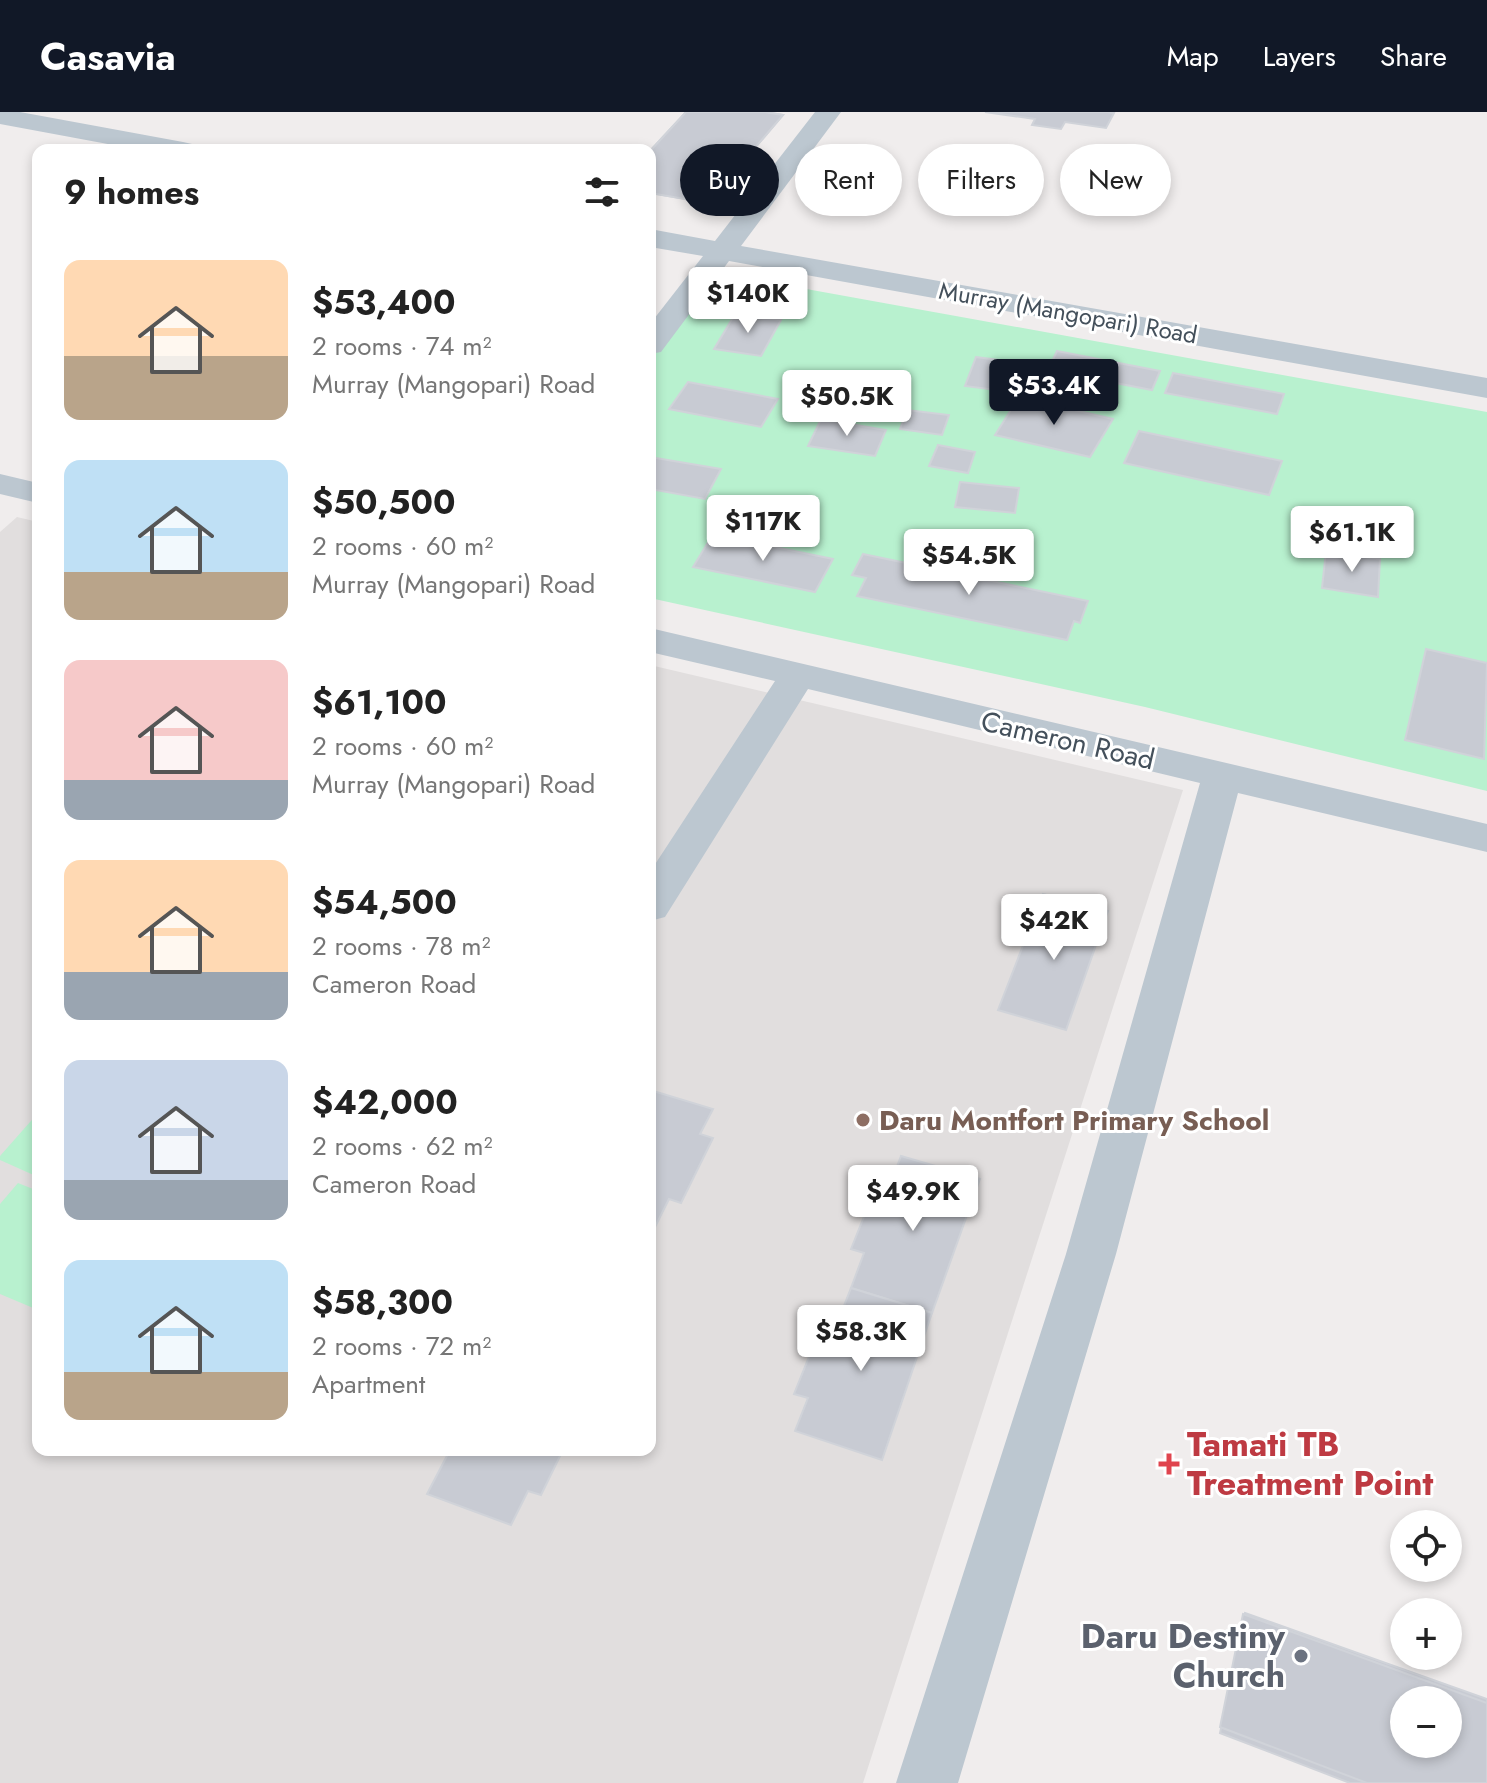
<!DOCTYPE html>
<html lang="en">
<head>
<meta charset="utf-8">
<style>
  body { margin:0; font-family:Jost,sans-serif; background:#f2f2f2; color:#222; height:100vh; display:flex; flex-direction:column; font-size:30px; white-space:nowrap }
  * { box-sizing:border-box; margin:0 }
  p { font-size:26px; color:#767676 }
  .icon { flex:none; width:44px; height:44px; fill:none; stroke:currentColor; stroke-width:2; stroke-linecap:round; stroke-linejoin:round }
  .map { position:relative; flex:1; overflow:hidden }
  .details { position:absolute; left:32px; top:32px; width:624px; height:1312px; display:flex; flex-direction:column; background:#fff; border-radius:16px; box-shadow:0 4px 12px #0003 }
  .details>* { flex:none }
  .top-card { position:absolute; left:680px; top:32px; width:686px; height:72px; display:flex; gap:16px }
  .controls { position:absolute; left:1390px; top:1398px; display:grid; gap:16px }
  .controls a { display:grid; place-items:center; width:72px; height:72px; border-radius:50%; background:#fff; box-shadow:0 4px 12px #0003; font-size:40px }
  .price { position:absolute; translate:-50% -68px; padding:0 18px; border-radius:8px; background:#fff; color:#222; font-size:26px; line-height:52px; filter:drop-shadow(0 2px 4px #0008) }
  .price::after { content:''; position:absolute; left:50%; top:48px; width:24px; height:18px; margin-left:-12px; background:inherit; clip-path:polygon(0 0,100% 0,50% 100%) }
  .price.on { background:#111827; color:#fff }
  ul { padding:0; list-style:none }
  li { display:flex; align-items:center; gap:24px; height:200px; padding:0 32px }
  li span { display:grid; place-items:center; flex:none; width:224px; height:160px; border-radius:16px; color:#555 }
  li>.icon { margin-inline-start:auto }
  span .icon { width:96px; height:96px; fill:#fffc; stroke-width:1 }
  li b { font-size:34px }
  h2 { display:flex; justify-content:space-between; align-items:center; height:96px; padding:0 32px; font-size:34px }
  .pill { padding:0 28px; border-radius:36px; background:#fff; box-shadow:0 4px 12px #0003; font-size:28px; line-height:72px }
  .pill.on { background:#111827; color:#fff }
  header { display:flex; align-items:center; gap:48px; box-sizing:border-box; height:112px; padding:0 40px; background:#111827; color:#fff }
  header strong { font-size:38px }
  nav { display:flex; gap:44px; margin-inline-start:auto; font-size:28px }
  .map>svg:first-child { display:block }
</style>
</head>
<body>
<header>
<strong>Casavia</strong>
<nav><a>Map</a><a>Layers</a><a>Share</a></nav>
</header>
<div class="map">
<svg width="1487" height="1671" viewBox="0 0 1487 1671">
  <rect width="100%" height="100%" fill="#f0eded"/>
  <polygon fill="#e1dede" points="17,405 38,410 38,1338 650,1338 650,553 1183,678 863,1671 0,1671 0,420"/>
  <g fill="#b8f1cf">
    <polygon points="696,157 1487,300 1487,679 1145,595 650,486 650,225"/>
    <polygon points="38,1001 38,1065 0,1048 0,1044"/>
    <polygon points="18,1071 38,1079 38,1198 0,1182 0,1092"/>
  </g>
  <g fill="#c8cbd3" stroke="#d0d3d9" stroke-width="2" fill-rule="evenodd">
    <path d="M686 0H765L783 3 708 91 650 81V39ZM702 18 723 21 702 46 679 42Z"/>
    <polygon points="686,0 765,0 783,3 708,91 650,81 650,39"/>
    <polygon points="985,0 1108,0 1114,1 1106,16 1065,10 1061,17 1032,13 1035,7"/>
    <polygon points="735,202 781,208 761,244 714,237"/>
    <polygon points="1057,239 1160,259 1152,278 1048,258"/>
    <polygon points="976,245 1021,251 1012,280 965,274"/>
    <polygon points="1173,261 1284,282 1277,302 1165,281"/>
    <polygon points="688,270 778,287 761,315 669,297"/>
    <polygon points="1019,285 1113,307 1090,345 995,323"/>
    <polygon points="907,298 949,303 942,323 900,317"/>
    <polygon points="821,307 886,318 875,344 808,334"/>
    <polygon points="1139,319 1282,349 1269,383 1124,351"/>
    <polygon points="938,333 975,340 968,361 929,354"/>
    <polygon points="650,345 721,357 705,387 650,377"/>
    <polygon points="960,370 1019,376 1015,401 955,395"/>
    <polygon points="713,422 833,447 815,480 693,455"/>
    <polygon points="1326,439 1380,447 1378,485 1322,476"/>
    <polygon points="863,442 1088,489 1080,511 1074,509 1067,528 857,484 866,466 852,463"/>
    <polygon points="1426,537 1487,551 1484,647 1405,628"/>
    <polygon points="1043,782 1108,799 1066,918 998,898"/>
    <polygon points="650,978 713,997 700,1022 713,1026 681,1091 669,1087 653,1119 650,1118"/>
    <polygon points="901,1044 980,1067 932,1201 851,1176 864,1141 851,1137 877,1072 889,1076"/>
    <polygon points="851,1176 932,1201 882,1348 795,1319 808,1286 794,1282 825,1205 838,1209"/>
    <polygon points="450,1338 563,1338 541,1383 528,1379 511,1413 427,1382"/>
    <path d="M1245 1501 1487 1587V1671H1350L1220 1621ZM1404 1588H1448V1632H1404Z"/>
    <path d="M1243 1502 1487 1591V1671H1367L1220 1615ZM1404 1588H1448V1632H1404Z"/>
  </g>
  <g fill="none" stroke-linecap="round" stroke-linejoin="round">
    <g fill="#bcc7d0" fill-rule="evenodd">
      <polygon points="0,0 20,0 183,30 192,32 196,38 140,38 0,12"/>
      <polygon points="815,0 841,0 741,134 1487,266 1487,286 729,149 661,240 650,242 650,212 703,144 650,135 650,117 715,129"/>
      <polygon points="0,362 38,371 38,391 0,382"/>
      <polygon points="650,516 1487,712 1487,740 1238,681 1116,1142 958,1671 896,1671 1066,1142 1200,671 808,577 665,805 650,809 650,760 775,569 650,540"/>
    </g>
  </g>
  <circle fill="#8d6e63" stroke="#fff" stroke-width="3" cx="863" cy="1008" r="8"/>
  <path fill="#e0444e" stroke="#fff" stroke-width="3" d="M1165 1340h8v8h8v8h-8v8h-8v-8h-8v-8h8z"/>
  <circle fill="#6b7280" stroke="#fff" stroke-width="3" cx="1301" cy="1544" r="8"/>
  <g text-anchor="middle" stroke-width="6" stroke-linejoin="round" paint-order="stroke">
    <g font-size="24" fill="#44505b" stroke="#fff">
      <text transform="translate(1068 201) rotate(10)" y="8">Murray (Mangopari) Road</text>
    </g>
    <g font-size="28" fill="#44505b" stroke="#fff">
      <text transform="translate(1068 628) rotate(13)" y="10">Cameron Road</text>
    </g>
    <g font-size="28" font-weight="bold" fill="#785e54" stroke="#fff" text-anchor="start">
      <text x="879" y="1018">Daru Montfort Primary School</text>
    </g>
    <g font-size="34" font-weight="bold" fill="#be3a42" stroke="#fff" text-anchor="start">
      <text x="1187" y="1344">Tamati TB<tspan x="1187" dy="39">Treatment Point</tspan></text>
    </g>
    <g font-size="34" font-weight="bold" fill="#5b616d" stroke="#fff" text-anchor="end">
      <text x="1285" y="1536">Daru Destiny<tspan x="1285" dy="39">Church</tspan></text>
    </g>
  </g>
</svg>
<div class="controls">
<a><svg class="icon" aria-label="locate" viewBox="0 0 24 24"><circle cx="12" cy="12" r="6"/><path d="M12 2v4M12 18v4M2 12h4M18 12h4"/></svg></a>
<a>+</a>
<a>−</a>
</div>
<b class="price" style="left:748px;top:223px">$140K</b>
<b class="price on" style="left:1054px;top:315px">$53.4K</b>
<b class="price" style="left:847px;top:326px">$50.5K</b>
<b class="price" style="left:763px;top:451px">$117K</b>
<b class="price" style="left:1352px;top:462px">$61.1K</b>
<b class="price" style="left:969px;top:485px">$54.5K</b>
<b class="price" style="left:1054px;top:850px">$42K</b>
<b class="price" style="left:913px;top:1121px">$49.9K</b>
<b class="price" style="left:861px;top:1261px">$58.3K</b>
<div class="top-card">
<a class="pill on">Buy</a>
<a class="pill">Rent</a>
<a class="pill">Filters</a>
<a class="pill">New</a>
</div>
<section class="details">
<h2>9 homes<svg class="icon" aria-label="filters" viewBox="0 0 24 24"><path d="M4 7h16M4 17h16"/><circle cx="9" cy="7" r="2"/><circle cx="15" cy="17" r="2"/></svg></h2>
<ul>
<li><span style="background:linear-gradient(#ffd9b3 60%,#b9a48a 0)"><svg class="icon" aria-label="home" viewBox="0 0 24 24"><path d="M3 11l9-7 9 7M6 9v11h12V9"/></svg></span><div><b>$53,400</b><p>2 rooms · 74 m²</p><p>Murray (Mangopari) Road</p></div></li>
<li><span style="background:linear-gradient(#bfe0f5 70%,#b9a48a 0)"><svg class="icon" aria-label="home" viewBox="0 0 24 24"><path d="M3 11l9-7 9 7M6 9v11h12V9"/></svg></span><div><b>$50,500</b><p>2 rooms · 60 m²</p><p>Murray (Mangopari) Road</p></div></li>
<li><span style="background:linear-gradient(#f6c9c9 75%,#9aa5b1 0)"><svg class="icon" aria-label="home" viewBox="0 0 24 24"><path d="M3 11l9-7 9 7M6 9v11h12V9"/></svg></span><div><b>$61,100</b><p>2 rooms · 60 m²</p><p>Murray (Mangopari) Road</p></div></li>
<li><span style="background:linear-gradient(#ffd9b3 70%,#9aa5b1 0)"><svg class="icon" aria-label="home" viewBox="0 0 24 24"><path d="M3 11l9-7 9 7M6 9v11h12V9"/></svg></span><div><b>$54,500</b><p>2 rooms · 78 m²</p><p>Cameron Road</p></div></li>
<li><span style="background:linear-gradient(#c9d6e8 75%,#9aa5b1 0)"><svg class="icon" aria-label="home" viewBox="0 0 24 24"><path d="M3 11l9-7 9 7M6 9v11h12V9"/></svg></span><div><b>$42,000</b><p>2 rooms · 62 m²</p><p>Cameron Road</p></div></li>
<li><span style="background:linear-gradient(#bfe0f5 70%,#b9a48a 0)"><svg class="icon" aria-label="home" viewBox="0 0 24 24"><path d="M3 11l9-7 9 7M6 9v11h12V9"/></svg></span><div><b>$58,300</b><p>2 rooms · 72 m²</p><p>Apartment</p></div></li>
</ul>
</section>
</div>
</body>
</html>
